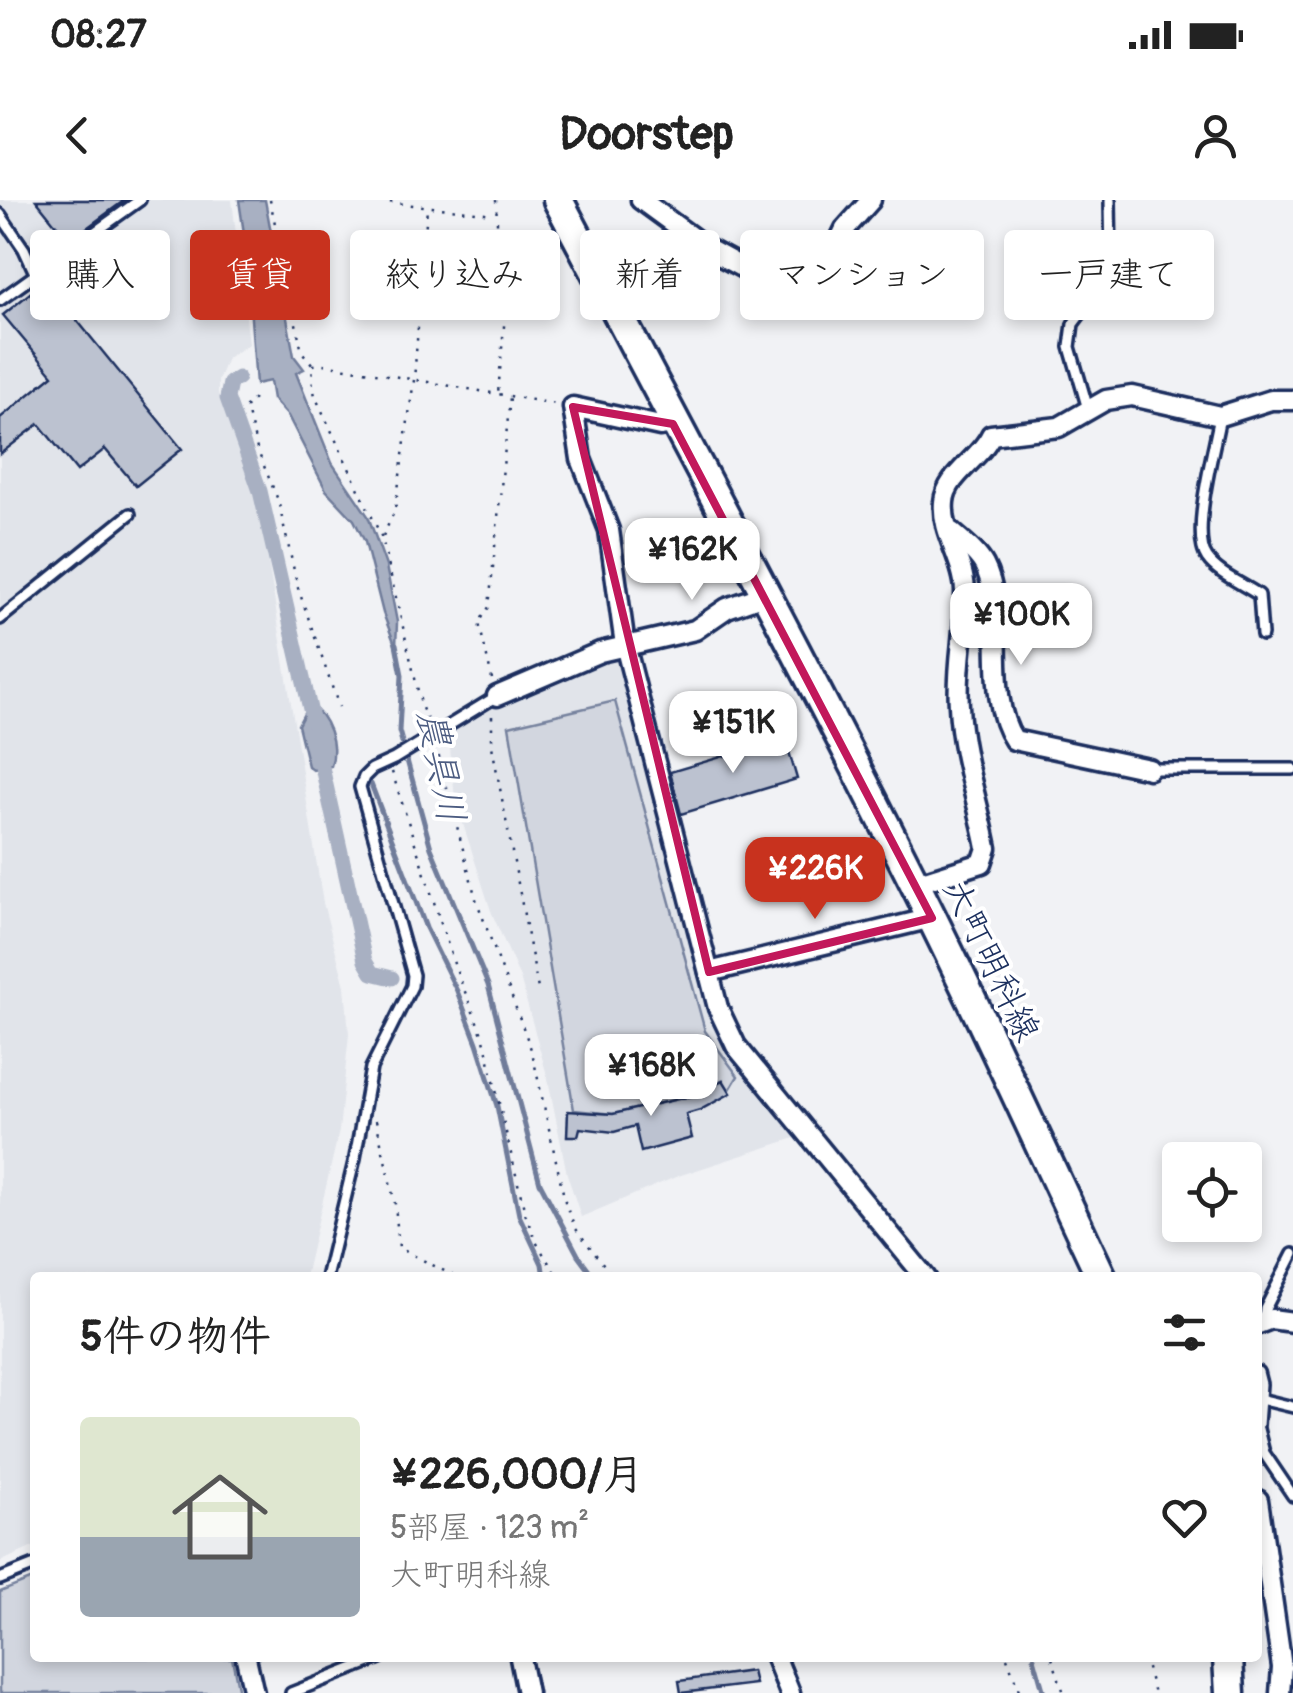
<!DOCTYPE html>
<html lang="ja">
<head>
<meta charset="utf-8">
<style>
  body { margin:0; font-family:Pangolin,"Klee One",sans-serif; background:#f2f2f2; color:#222; height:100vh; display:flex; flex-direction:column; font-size:38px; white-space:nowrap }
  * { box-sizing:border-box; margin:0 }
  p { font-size:32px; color:#767676 }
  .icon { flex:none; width:55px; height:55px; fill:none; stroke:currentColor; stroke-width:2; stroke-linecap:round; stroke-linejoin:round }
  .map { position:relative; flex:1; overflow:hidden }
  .sheet { position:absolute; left:30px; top:1072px; width:1232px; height:390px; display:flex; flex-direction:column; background:#fff; border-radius:10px; box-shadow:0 5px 15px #0003 }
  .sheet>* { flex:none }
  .guide { position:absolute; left:30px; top:30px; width:1235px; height:90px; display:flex; gap:20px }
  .tools { position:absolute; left:1162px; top:942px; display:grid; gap:20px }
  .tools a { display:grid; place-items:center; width:100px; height:100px; border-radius:10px; background:#fff; box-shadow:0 5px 15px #0003; font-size:50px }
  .price { position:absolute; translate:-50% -85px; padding:0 22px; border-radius:20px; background:#fff; color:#222; font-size:32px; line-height:65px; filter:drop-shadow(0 2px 5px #0008) }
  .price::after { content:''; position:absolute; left:50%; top:60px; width:30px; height:22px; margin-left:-15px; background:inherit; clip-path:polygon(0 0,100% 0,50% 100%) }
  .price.active { background:#c8321e; color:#fff }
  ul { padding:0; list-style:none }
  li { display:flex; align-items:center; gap:30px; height:250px; padding:0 50px }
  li+li { border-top:2px solid #e0e0e0 }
  li span { display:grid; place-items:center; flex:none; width:280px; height:200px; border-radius:10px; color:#555 }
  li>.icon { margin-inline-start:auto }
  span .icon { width:120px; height:120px; fill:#fffc; stroke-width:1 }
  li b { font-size:42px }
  h2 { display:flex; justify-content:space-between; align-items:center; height:120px; padding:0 50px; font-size:42px }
  .chip { padding:0 35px; border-radius:10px; background:#fff; box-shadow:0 5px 15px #0003; font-size:35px; line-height:90px }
  .chip.active { background:#c8321e; color:#fff }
  .status { display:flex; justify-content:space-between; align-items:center; height:70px; padding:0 50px; background:#fff; direction:ltr }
  .status svg { height:28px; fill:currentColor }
  header { display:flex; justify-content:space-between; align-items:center; height:130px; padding:0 50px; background:#fff; font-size:45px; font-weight:700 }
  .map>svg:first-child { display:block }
</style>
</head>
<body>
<div class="status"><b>08:27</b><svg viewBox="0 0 49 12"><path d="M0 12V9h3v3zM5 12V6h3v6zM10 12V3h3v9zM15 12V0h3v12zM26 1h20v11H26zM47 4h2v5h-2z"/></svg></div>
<header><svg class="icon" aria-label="back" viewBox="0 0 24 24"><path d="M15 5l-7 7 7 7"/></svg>Doorstep<svg class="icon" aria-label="person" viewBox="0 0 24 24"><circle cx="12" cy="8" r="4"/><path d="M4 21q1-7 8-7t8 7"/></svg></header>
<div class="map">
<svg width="1293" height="1493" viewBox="0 0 1293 1493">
  <rect width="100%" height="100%" fill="#f1f2f5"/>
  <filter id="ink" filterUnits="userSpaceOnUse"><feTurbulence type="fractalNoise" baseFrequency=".01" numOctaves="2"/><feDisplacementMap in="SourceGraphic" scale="20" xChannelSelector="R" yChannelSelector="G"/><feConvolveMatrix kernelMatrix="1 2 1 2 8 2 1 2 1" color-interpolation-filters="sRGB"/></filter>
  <g filter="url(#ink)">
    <g fill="#e1e4ea">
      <polygon points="0,0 232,0 249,144 227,158 218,181 218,193 259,304 323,703 345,786 349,834 339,931 305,1077 35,1078 35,1346 0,1362"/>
      <polygon points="609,457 626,466 712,805 801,936 678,976 581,1017 567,974 548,879 520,778 491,711 455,599 450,548 443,535 510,496"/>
    </g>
    <g fill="#d2d6df" stroke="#76829e" stroke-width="2.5">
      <polygon points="615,501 705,831 738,876 729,891 722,880 691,896 613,914 574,910 509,526"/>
      <polygon points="35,1378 35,1458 232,1458 239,1493 0,1493 0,1392"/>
    </g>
    <g fill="#a8b0c2" stroke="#707c9a" stroke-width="2.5">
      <polygon points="239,0 265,0 294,156 304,169 296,173 332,263 368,316 386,366 397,422 396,447 383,413 365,342 354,320 326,290 288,216 273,199 270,181 256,184 245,40"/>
      <path d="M309 504C328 516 338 544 331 566L313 570 308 566 298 525Z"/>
    </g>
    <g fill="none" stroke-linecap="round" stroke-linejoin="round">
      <g stroke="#707c9a" stroke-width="5">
        <polyline points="396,444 402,475 399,531 431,648 488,785 540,983 578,1055 595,1078"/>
        <polyline points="371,584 426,728 457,791 477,843 497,906 519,1015 542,1064 544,1078"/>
        <polyline points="530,1458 537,1493"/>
        <polyline points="1034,1458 1044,1493"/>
      </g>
      <g stroke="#a8b0c2" stroke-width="15">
        <polyline points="238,178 230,183 227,198 260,291 313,522"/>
        <polyline points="318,549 365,761 372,773 392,778"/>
      </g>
    </g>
    <g fill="#bcc2d0" stroke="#1b2f5e" stroke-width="2.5">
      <polygon points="36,0 125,0 69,41"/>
      <polygon points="45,81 182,249 136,286 105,249 77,271 39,224 0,254 0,218 53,175 3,115"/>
      <polygon points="785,538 797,579 681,614 670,572"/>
      <polygon points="723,880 731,893 700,910 686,914 692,938 641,952 635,926 614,932 580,928 578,936 567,936 568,911 613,914 691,896"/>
      <polygon points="752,1471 755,1484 681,1493 679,1481"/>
    </g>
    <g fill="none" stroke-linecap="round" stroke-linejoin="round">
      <g stroke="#1b2f5e" stroke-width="16">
        <g id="service">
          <polyline points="0,14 24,49 36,75"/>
          <polyline points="0,100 140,0"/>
          <polyline points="1088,209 1070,147 1073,124 1104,83 1111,66 1110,0"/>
          <path d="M1220 216C1215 246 1190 335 1207 358 1218 374 1243 384 1259 395L1262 435"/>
          <polyline points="0,419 130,314"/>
          <polyline points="1149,569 1293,569"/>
          <polyline points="326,1078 355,958 371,868 412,786 413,775 360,587 364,577 372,569 394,559 497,496"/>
          <polyline points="1264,1119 1265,1109 1293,1054"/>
          <polyline points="1258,1172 1261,1184 1258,1225"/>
          <polyline points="1260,1199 1293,1207"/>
          <polyline points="1258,1229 1264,1253 1293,1296"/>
          <polyline points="0,1379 35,1365"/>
          <polyline points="291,1493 380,1458"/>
        </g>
      </g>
      <g stroke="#1b2f5e" stroke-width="25">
        <g id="minor">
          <polyline points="641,0 708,49 769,82 790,83 827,66 845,29 871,0"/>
          <polyline points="673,224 660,226 573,207 581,259 609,330 625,445 718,808 736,846 926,1078"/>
          <path d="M952 332C963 342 977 352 984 365 1009 412 983 494 1014 540L1149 569"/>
          <polyline points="497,496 600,452 695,430 727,408 767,394"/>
          <path d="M909 674 925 681 982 663 987 648C978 601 961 554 959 506 956 467 966 429 965 391 964 360 941 332 944 302 946 275 980 259 991 235L1059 227 1106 200 1132 196 1220 216 1271 200H1293"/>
          <polyline points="709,772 932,718"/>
          <polyline points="1258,1124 1271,1119 1293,1122"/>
          <polyline points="1258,1300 1282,1467 1280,1493"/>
          <polyline points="246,1458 254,1493"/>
          <polyline points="520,1458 527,1493"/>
          <polyline points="776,1458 790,1493"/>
        </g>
      </g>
      <g stroke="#1b2f5e" stroke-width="35">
        <g id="primary">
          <path d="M558 0C683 238 811 475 931 716 990 835 1045 957 1102 1078"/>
          <polyline points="1228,1458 1230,1493"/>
        </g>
      </g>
      <g stroke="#1b2f5e" stroke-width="2.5" stroke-dasharray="2.5 8" stroke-linecap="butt">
        <polyline points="270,0 302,152 313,165 312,180 315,196 382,338 422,508 429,524"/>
        <polyline points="369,0 494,14"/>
        <polyline points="496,0 500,91 505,115 498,193"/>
        <polyline points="313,165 323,164 556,204"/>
        <polyline points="254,199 246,206 257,249 278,300 298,388 339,507"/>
        <polyline points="383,336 395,310 414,180 427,8"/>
        <polyline points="492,479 479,423 489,407 510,197"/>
        <polyline points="492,516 492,546 538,789"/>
        <polyline points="436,546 476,699 532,852 566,1006 576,1029 614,1078"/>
        <polyline points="392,572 455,767 484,839 525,1013 535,1040 558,1078"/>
        <polyline points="376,920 395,1004 399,1048 458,1078"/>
        <polyline points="1007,1458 1020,1493"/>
        <polyline points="1052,1458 1064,1493"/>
        <polyline points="1144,1458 1154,1493"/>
      </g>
      <use href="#service" stroke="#fff" stroke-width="9"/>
      <use href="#minor" stroke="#fff" stroke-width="18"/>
      <use href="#primary" stroke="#fff" stroke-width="28"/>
    </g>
  </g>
  <path fill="none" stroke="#c2185b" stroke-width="8" stroke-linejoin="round" d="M573 207 673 224 932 718 709 772Z"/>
  <g text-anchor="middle" stroke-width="8" stroke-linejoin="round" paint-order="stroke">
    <g font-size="35" fill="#1b2f5e" stroke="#fff">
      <text transform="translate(992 760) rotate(64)" y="12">大町明科線</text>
    </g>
    <g font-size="38" font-style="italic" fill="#4c5c81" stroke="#fff">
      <text transform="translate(442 566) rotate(79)" y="13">農具川</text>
    </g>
  </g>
</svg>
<div class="tools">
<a><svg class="icon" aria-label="locate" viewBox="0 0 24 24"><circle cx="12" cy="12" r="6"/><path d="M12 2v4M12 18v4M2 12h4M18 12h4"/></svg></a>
</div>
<b class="price" style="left:692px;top:403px">¥162K</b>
<b class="price" style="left:1021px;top:468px">¥100K</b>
<b class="price" style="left:733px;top:576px">¥151K</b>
<b class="price active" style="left:815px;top:722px">¥226K</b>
<b class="price" style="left:651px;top:919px">¥168K</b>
<div class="guide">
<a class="chip">購入</a>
<a class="chip active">賃貸</a>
<a class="chip">絞り込み</a>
<a class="chip">新着</a>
<a class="chip">マンション</a>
<a class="chip">一戸建て</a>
</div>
<section class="sheet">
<h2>5件の物件<svg class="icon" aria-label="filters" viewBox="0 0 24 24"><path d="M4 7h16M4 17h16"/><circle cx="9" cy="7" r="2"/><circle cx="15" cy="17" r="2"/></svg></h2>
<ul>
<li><span style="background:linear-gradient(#dfe7d0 60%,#9aa5b1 0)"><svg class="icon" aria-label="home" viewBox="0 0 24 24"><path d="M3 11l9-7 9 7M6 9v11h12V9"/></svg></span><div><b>¥226,000/月</b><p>5部屋 · 123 m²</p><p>大町明科線</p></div><svg class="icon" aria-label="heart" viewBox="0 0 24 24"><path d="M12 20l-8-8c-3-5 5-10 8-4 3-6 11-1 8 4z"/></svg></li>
</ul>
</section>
</div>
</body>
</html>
